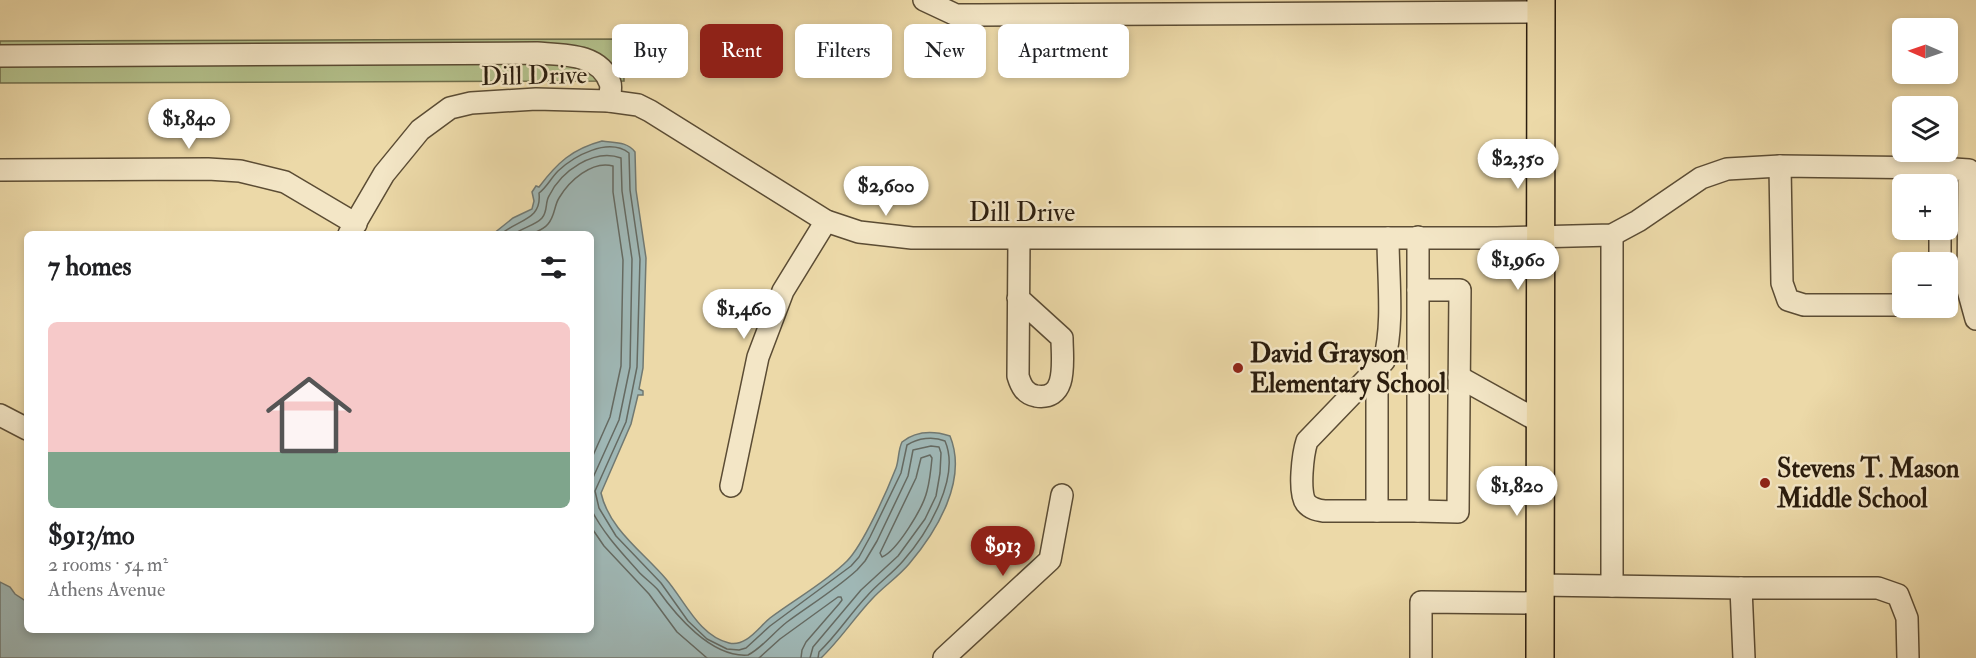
<!DOCTYPE html>
<html lang="en">
<head>
<meta charset="utf-8">
<style>
  body { margin:0; font-family:"IM FELL Double Pica",serif; background:#f6f6f6; color:#202124; height:100vh; display:flex; flex-direction:column; font-size:22px; white-space:nowrap }
  * { box-sizing:border-box; margin:0 }
  p { font-size:20px; color:#757577 }
  .icon { flex:none; width:33px; height:33px; fill:none; stroke:currentColor; stroke-width:2; stroke-linecap:round; stroke-linejoin:round }
  .map { position:relative; flex:1; overflow:hidden }
  .side { position:absolute; left:24px; top:231px; width:570px; height:402px; display:flex; flex-direction:column; background:#fff; border-radius:9px; box-shadow:0 3px 9px #0003 }
  .side>* { flex:none }
  .guide { position:absolute; left:612px; top:24px; width:570px; height:54px; display:flex; gap:12px }
  .needle { width:39px; rotate:272deg }
  .buttons { position:absolute; left:1892px; top:18px; display:grid; gap:12px }
  .buttons a { display:grid; place-items:center; width:66px; height:66px; border-radius:9px; background:#fff; box-shadow:0 3px 9px #0003; font-size:30px }
  .price { position:absolute; translate:-50% -51px; padding:0 14px; border-radius:21px; background:#fff; color:#222; font-size:20px; line-height:39px; filter:drop-shadow(0 2px 3px #0008) }
  .price::after { content:''; position:absolute; left:50%; top:36px; width:18px; height:14px; margin-left:-9px; background:inherit; clip-path:polygon(0 0,100% 0,50% 100%) }
  .price.on { background:#8f2418; color:#fff }
  ul { padding:0; list-style:none }
  li { display:grid; align-content:center; gap:12px; height:318px; padding:0 24px }
  li span { display:grid; place-items:center; height:186px; border-radius:9px; color:#555 }
  li>.icon { margin-inline-start:auto }
  span .icon { width:108px; height:108px; fill:#fffc; stroke-width:1 }
  li b { font-size:26px }
  h2 { display:flex; justify-content:space-between; align-items:center; height:72px; padding:0 24px; font-size:26px }
  .chip { padding:0 21px; border-radius:9px; background:#fff; box-shadow:0 3px 9px #0003; font-size:21px; line-height:54px }
  .chip.on { background:#8f2418; color:#fff }
  .map>svg:first-child { display:block }
</style>
</head>
<body>
<div class="map">
<svg width="1976" height="658" viewBox="0 0 1976 658">
  <rect width="100%" height="100%" fill="#ecd9a8"/>
  <filter id="stains"><feTurbulence type="fractalNoise" baseFrequency=".00333" numOctaves="4"/><feColorMatrix values="0 0 0 0 .2 0 0 0 0 .09 0 0 0 0 .02 0 0 0 .5 -.17"/></filter>
  <radialGradient id="worn" r=".72"><stop offset=".6" stop-color="#630" stop-opacity="0"/><stop offset="1" stop-color="#630" stop-opacity=".3"/></radialGradient>
  <polygon fill="#b3c08b" stroke="#6f6e4c" stroke-width="1.5" points="623,39 624,81 0,83 0,41"/>
  <path fill="#9fb7b5" stroke="#717972" stroke-width="1.5" d="M602 141C613 143 627 141 635 152L636 190 646 258 643 368 639 389 643 391V395H638L631 424 601 493C609 529 643 552 666 579 685 601 699 636 729 643 746 647 758 628 770 618 795 599 825 583 847 561 863 545 887 491 896 468 899 460 898 450 902 442 916 431 934 431 950 436 968 480 937 531 909 564 898 577 883 587 872 599 854 618 840 640 821 658H0V582L10 587 15 594 27 602V630H591V234H493L513 218 532 209 534 201 532 192 536 186 539 187C557 163 572 149 602 141Z"/>
  <g fill="none" stroke-linecap="round" stroke-linejoin="round">
    <g stroke="#656a62" stroke-width="1.5">
      <path d="M501 234C519 219 542 220 539 193 547 187 551 178 558 171 574 156 608 137 629 153L630 190 640 259 637 367 626 422 595 491 599 508 616 536 661 583 688 621 707 639 727 649 739 650 746 648 770 626 851 566 859 557 870 537 901 473 907 445C918 438 933 436 945 441 961 478 927 534 903 561 892 574 878 583 867 596 850 614 837 635 819 652L818 658"/>
      <path d="M514 234C522 228 536 225 542 218 548 211 545 202 549 196 561 171 594 148 621 158L622 191 632 259 630 367 619 420 591 482"/>
      <path d="M532 234C538 231 544 229 548 224 555 216 554 206 559 198 569 181 592 160 613 166V192L623 260 621 366 610 417 591 460"/>
      <path d="M930 455 932 458C931 469 930 480 927 491 923 508 897 551 882 557L880 553 916 478 921 458Z"/>
      <path d="M591 509C603 533 621 552 638 571 644 578 652 583 658 590 675 614 711 658 748 655 762 648 774 632 787 622 810 605 835 590 857 570L865 561 877 541 908 476 913 450 931 446 939 447 941 453 940 473 936 496 925 519 898 556 861 590 813 647 810 658"/>
      <polyline points="591,527 604,546 649,594 677,632 707,658"/>
      <polyline points="759,658 780,639 838,597 841,597 842,600 839,604 806,642 802,650 801,658"/>
    </g>
    <g stroke="#5b4c34" stroke-width="24">
      <g id="minor">
        <polyline points="924,0 956,15 980,15 1541,12"/>
        <path d="M0 56 537 53C563 55 600 53 610 83 612 88 609 96 609 101"/>
        <polyline points="1780,166 1782,283 1788,300 1804,305 1902,305"/>
        <polyline points="0,170 208,169 240,171 285,182 356,224"/>
        <polyline points="1940,230 1940,262"/>
        <polyline points="349,234 384,174 420,130 450,108 471,103 536,99 609,101 638,105 650,111 826,221 859,232 912,238 1497,238 1612,235 1638,221 1701,178 1727,169 1780,166 1939,168 1969,170 1968,290 1976,319"/>
        <polyline points="1612,235 1612,586"/>
        <path d="M1388 238C1388 277 1394 324 1384 361L1307 441C1303 453 1298 493 1306 503 1311 509 1317 510 1324 511H1418V237"/>
        <polyline points="1418,290 1460,290 1458,512 1418,511"/>
        <path d="M1018 298 1062 338C1062 360 1069 401 1036 396 1025 394 1021 386 1018 376L1019 239"/>
        <polyline points="1377,369 1377,511"/>
        <polyline points="1459,377 1540,422"/>
        <polyline points="0,415 27,429"/>
        <polyline points="731,486 758,357 783,291 826,221"/>
        <polyline points="1540,585 1741,588"/>
        <polyline points="944,658 1050,560 1062,495"/>
        <polyline points="1421,658 1421,602 1540,603"/>
        <polyline points="1744,658 1741,588 1878,588 1898,595 1907,618 1908,658"/>
      </g>
    </g>
    <g stroke="#2b1d0e" stroke-width="30">
      <polyline id="major" points="1540,658 1541,0"/>
    </g>
    <use href="#minor" stroke="#f3e6c6" stroke-width="21"/>
    <use href="#major" stroke="#ecd9a8" stroke-width="27"/>
  </g>
  <g fill="#8f2418" stroke="#f3e6c6" stroke-width="2">
    <circle cx="1238" cy="368" r="6"/>
    <circle cx="1765" cy="483" r="6"/>
  </g>
  <g text-anchor="middle" stroke-width="5" stroke-linejoin="round" paint-order="stroke">
    <g font-size="26" fill="#2b1d0e" stroke="#f3e6c6">
      <text transform="translate(534 75) rotate(-1)" y="9">Dill Drive</text>
      <text x="1022" y="221">Dill Drive</text>
    </g>
    <g font-size="26" font-weight="bold" fill="#2b1d0e" stroke="#f3e6c6" text-anchor="start">
      <text x="1250" y="362">David Grayson<tspan x="1250" dy="30">Elementary School</tspan></text>
      <text x="1777" y="477">Stevens T. Mason<tspan x="1777" dy="30">Middle School</tspan></text>
    </g>
  </g>
  <rect width="100%" height="100%" filter="url(#stains)"/>
  <rect width="100%" height="100%" fill="url(#worn)"/>
</svg>
<div class="buttons">
<a><svg class="needle" viewBox="-14 -14 28 28"><path d="M0-13l5 13h-10z" fill="#e53935"/><path d="M0 13l5-13h-10z" fill="#757577"/></svg></a>
<a><svg class="icon" aria-label="layers" viewBox="0 0 24 24"><path d="M12 4l9 5-9 5-9-5zM3 14l9 5 9-5"/></svg></a>
<a>+</a>
<a>−</a>
</div>
<b class="price" style="left:189px;top:150px">$1,840</b>
<b class="price" style="left:1518px;top:190px">$2,350</b>
<b class="price" style="left:886px;top:217px">$2,600</b>
<b class="price" style="left:1518px;top:291px">$1,960</b>
<b class="price" style="left:744px;top:340px">$1,460</b>
<b class="price" style="left:1517px;top:517px">$1,820</b>
<b class="price on" style="left:1003px;top:577px">$913</b>
<div class="guide">
<a class="chip">Buy</a>
<a class="chip on">Rent</a>
<a class="chip">Filters</a>
<a class="chip">New</a>
<a class="chip">Apartment</a>
</div>
<section class="side">
<h2>7 homes<svg class="icon" aria-label="filters" viewBox="0 0 24 24"><path d="M4 7h16M4 17h16"/><circle cx="9" cy="7" r="2"/><circle cx="15" cy="17" r="2"/></svg></h2>
<ul>
<li><span style="background:linear-gradient(#f6c9c9 70%,#7fa58c 0)"><svg class="icon" aria-label="home" viewBox="0 0 24 24"><path d="M3 11l9-7 9 7M6 9v11h12V9"/></svg></span><div><b>$913/mo</b><p>2 rooms · 54 m²</p><p>Athens Avenue</p></div></li>
</ul>
</section>
</div>
</body>
</html>
